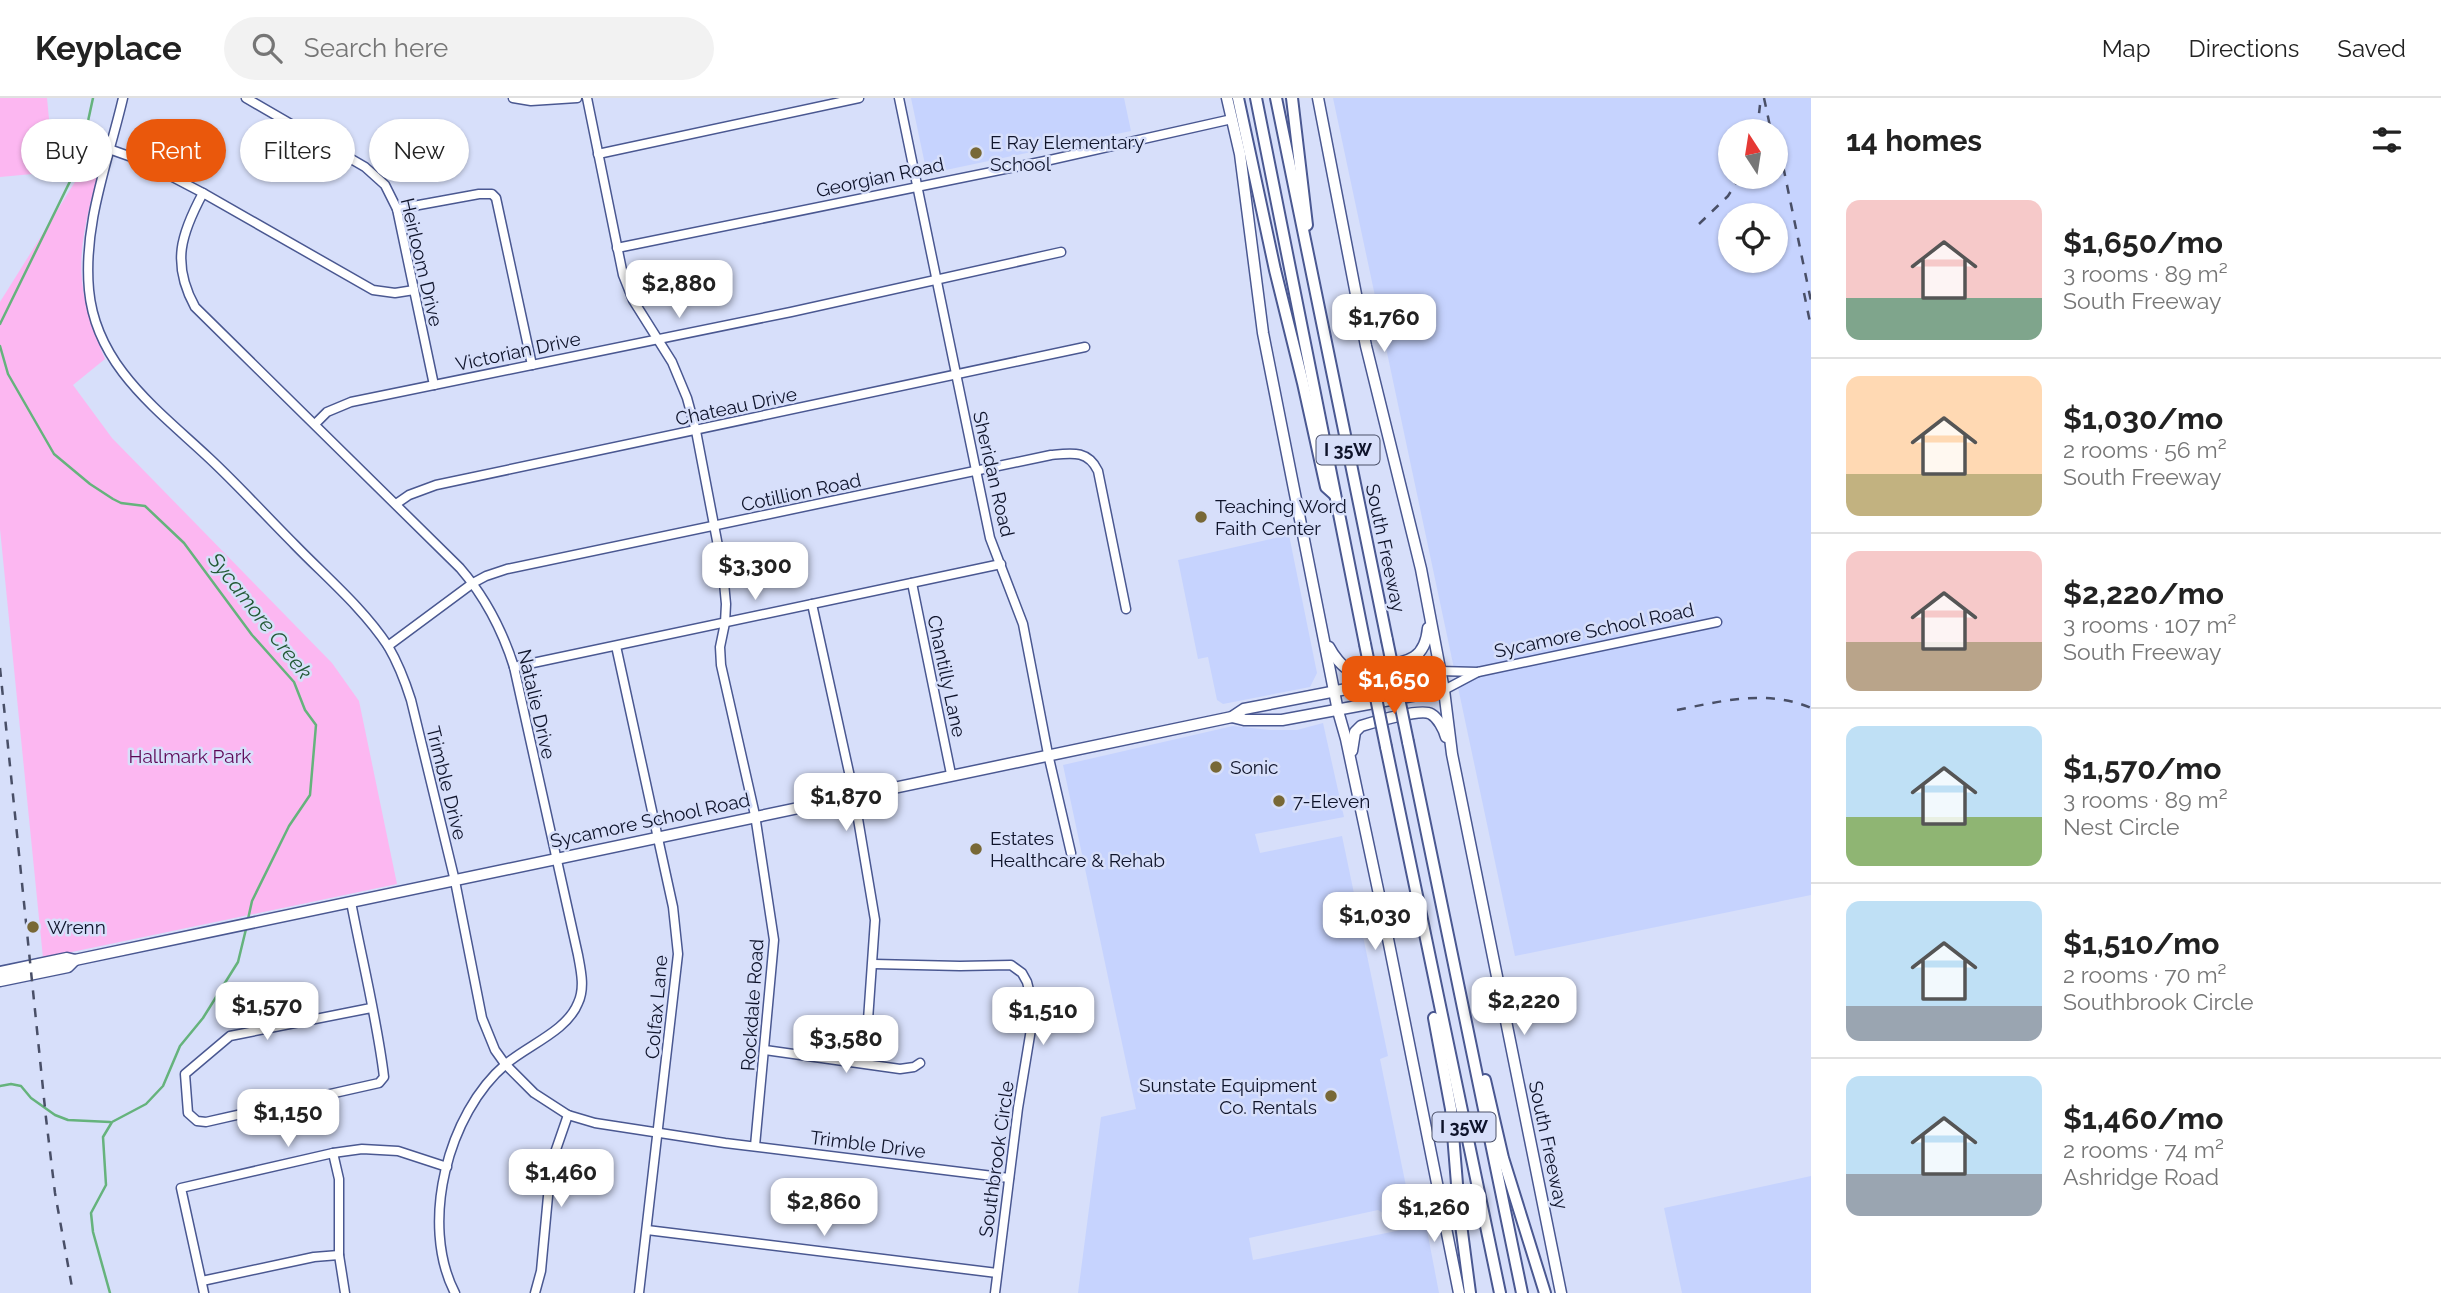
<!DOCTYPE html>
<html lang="en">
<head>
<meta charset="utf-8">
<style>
  body { margin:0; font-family:Raleway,sans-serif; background:#f2f2f2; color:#222; height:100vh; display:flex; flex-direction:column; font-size:26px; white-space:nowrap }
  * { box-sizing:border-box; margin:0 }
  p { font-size:23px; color:#767676 }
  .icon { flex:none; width:38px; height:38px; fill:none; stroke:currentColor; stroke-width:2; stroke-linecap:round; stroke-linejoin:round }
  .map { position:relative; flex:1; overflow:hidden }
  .details { display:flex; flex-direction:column; background:#fff; width:630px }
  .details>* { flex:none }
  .hud { position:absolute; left:21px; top:21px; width:665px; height:63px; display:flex; gap:14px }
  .needle { width:46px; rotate:348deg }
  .controls { position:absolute; left:1718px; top:21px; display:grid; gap:14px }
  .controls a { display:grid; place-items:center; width:70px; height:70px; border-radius:50%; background:#fff; box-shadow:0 2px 5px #0004; font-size:35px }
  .price { position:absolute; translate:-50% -60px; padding:0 16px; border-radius:14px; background:#fff; color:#222; font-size:23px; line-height:46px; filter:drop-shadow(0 2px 4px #0008) }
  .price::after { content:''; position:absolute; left:50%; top:42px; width:21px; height:16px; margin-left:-10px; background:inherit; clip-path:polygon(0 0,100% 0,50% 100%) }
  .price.selected { background:#ea580c; color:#fff }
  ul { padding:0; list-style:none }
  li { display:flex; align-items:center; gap:21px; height:175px; padding:0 35px }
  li+li { border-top:2px solid #e0e0e0 }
  li span { display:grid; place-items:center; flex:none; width:196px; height:140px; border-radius:14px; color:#555 }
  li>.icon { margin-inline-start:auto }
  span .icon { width:84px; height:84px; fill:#fffc; stroke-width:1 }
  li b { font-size:30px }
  h2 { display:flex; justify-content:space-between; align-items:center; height:84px; padding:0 35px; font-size:30px }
  .chip { padding:0 24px; border-radius:32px; background:#fff; box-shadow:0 2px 5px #0004; font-size:24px; line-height:63px }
  .chip.selected { background:#ea580c; color:#fff }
  header { display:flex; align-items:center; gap:42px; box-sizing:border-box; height:98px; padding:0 35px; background:#fff; border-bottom:2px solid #e0e0e0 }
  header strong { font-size:33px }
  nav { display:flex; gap:38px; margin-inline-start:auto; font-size:24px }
  .search { width:490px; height:63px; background:#f2f2f2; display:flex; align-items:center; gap:18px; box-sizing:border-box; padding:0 24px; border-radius:38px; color:#767676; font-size:26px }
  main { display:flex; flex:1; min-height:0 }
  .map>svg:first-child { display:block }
</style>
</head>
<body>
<header>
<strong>Keyplace</strong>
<div class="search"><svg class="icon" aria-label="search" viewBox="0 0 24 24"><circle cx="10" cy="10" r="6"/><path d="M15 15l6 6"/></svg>Search here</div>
<nav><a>Map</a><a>Directions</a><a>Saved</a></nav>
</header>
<main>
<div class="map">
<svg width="1811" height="1195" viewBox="0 0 1811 1195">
  <rect width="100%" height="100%" fill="#d7dffa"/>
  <g fill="#c6d3fe" fill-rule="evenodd">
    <polygon points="911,0 1124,0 1131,33 927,76"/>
    <path d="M1333 0H1811V797L1515 858ZM1731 33H1776V79H1731ZM1731 117H1776V163H1731Z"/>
    <polygon points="1289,437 1317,575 1310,589 1223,606 1217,602 1208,559 1198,561 1178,462"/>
    <polygon points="1323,625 1344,719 1255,736 1260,755 1342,738 1388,958 1380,961 1407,1093 1386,1117 1378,1112 1249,1140 1253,1162 1426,1127 1439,1195 1078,1195 1101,1019 1136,1011 1063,667 1233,628 1270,632 1297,632"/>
    <polygon points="1811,1078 1811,1195 1682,1195 1664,1110"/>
  </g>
  <g fill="#fcb7f1">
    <polygon points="0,0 47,0 54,74 0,79"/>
    <path d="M88 63H101C92 101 78 143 82 182 84 209 95 237 105 261L73 287 112 340 332 565 359 603 397 786 43 860 0 431V204Z"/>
  </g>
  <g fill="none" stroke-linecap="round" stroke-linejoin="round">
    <g stroke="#65b37c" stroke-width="2.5">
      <polyline points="0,226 79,65 93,0"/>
      <polyline points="0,248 8,276 54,356 90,386 113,401 121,405 145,408 184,445 252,537 294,584 305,612 316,627 310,697 289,728 252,803 248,821"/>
      <polyline points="0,988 11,986 21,988 31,1000 55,1017 68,1022 110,1024"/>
      <polyline points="110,1195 93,1134 91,1115 106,1087 103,1039 112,1024 146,1006 163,988 180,948 203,920 238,864 246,831"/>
    </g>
    <g stroke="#4a5891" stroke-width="11">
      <g id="minor">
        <path d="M123 0C108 64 83 126 89 192 96 268 158 312 209 360 239 388 266 418 295 447 326 479 363 510 388 548 398 565 405 583 411 602L455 783 482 920 495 952 505 966 534 995 568 1017 595 1025 725 1045 1009 1080"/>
        <polyline points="246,0 365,69 385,87 397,111 434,287"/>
        <polyline points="513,0 531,3 577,0"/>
        <polyline points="587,0 623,177 633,202 672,264 687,300 696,333 723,474 726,506 725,525 720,549 721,567 755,717 774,842 755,1048"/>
        <polyline points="899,0 990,440 1023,526 1048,656 1071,755"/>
        <polyline points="109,51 140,62 203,95 373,192 395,195 414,192"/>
        <polyline points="598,56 859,0"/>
        <path d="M203 95C181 136 171 165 195 209L460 470C486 500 502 531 514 569L578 857C581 873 585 890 578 905 567 933 528 947 506 966 448 1015 419 1126 455 1195"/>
        <polyline points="397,111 479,96 492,96 496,100 532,267"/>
        <polyline points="617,150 1050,62 1232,21"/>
        <polyline points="315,326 327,314 351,304 791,214 1061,154"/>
        <polyline points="396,406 409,397 436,387 1085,249"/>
        <polyline points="912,485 951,676"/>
        <polyline points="812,506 854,697 875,822 865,965"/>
        <path d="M388 548 473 485 486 478 507 471 1051 357C1072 355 1088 352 1098 373L1126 511"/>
        <polyline points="616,548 673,809 678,856 639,1195"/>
        <polyline points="514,569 1001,466"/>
        <polyline points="1439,573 1478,574 1717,524"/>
        <polyline points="1444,592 1478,574"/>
        <path d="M351 804C362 862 377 921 384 979L379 985 206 1024 197 1023 188 1015 185 976 230 938 371 910"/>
        <polyline points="874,866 960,868 1011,867 1022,875 1027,884 1032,904 1033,919 1018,1010 995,1195"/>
        <polyline points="765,952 900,971 914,969 920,965"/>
        <polyline points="333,1055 339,1081 339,1157 345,1195"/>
        <polyline points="647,1132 997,1175"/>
        <polyline points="202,1183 314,1159 339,1157"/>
        <polyline points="204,1195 181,1090 333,1055 362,1051 398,1053 447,1069"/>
        <polyline points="535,1195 541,1173 551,1066 568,1017"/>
      </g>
    </g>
    <g stroke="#4a5891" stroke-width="13">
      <g id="major">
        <polyline points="1227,0 1240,56 1263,235 1338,613 1346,641 1380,801 1459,1195"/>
        <polyline points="1318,0 1366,248 1421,471 1444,592 1452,656 1561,1195"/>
        <path d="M1329 549C1333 557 1342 569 1351 573 1359 575 1371 571 1378 569 1406 564 1425 563 1428 530"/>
        <polyline points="1232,619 1244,622 1282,622 1444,592"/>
        <path d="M1352 653 1355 634 1361 628C1374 624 1421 610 1431 616 1438 620 1444 631 1446 639"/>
        <polyline points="0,874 67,860 75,862 1232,619 1244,611 1439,573"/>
        <polyline points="0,883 68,869 75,862"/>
      </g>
    </g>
    <g stroke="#4a5891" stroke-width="14">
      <g id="highway">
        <polyline points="1238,0 1275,172 1303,285 1326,389 1335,397"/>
        <polyline points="1256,0 1365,546"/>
        <polyline points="1276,0 1387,542"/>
        <polyline points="1292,0 1307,127"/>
        <polyline points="1408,644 1522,1195"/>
        <polyline points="1386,649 1500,1195"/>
        <polyline points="1434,920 1451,1011 1459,1111 1470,1195"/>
        <polyline points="1485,982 1503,1060 1545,1195"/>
      </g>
    </g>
    <use href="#minor" stroke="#fff" stroke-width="8"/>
    <use href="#major" stroke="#fff" stroke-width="10"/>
    <use href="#highway" stroke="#fff" stroke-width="10"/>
    <g stroke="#494f67" stroke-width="2.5" stroke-dasharray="9 9" stroke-linecap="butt">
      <polyline points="1764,0 1771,33"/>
      <polyline points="1757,33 1760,7"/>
      <polyline points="1776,34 1811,203"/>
      <polyline points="1699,126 1728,98 1740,79"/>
      <polyline points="1804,195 1811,229"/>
      <polyline points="0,570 46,1020 55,1095 73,1195"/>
      <path d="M1677 612C1722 603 1767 591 1811 610"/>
    </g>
    <g stroke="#4a5891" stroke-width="14" stroke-linecap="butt">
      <g id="highway-bridge">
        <polyline points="1387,542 1408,644"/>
        <polyline points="1365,546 1386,649"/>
      </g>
    </g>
    <use href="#highway-bridge" stroke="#fff" stroke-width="10"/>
  </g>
  <g fill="#786836" stroke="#d7dffa" stroke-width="2.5">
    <circle cx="976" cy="55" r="7"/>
    <circle cx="1201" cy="419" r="7"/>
    <circle cx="1216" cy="669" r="7"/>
    <circle cx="1279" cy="703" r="7"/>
    <circle cx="976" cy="751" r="7"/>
    <circle cx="33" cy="829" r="7"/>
    <circle cx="1331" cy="998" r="7"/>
  </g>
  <g text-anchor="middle" stroke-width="5" stroke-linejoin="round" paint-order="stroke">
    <g fill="#d7dffa" stroke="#4b5169" stroke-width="2">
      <rect x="1316.5" y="337.5" width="63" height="29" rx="5"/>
      <rect x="1432.5" y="1014.5" width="63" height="29" rx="5"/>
    </g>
    <g font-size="18" font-weight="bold" fill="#0f142b">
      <text x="1348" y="358">I 35W</text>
      <text x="1464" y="1035">I 35W</text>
    </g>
    <g font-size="19" fill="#0f142b" stroke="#d7dffa" text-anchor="start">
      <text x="990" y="51">E Ray Elementary<tspan x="990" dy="22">School</tspan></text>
      <text x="1215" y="415">Teaching Word<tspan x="1215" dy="22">Faith Center</tspan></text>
      <text x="1230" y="676">Sonic</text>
      <text x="1293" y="710">7-Eleven</text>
      <text x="990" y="747">Estates<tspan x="990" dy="22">Healthcare &amp; Rehab</tspan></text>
      <text x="47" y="836">Wrenn</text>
      <text x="1317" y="994" text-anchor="end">Sunstate Equipment<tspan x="1317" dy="22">Co. Rentals</tspan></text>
    </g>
    <g font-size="19" fill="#0f142b" stroke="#d7dffa">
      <text transform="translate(880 79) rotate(-12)" y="7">Georgian Road</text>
      <text transform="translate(422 164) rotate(77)" y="7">Heirloom Drive</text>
      <text transform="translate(518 253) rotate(-12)" y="7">Victorian Drive</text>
      <text transform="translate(736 308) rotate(-12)" y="7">Chateau Drive</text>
      <text transform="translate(994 376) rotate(77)" y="7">Sheridan Road</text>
      <text transform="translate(801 394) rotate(-12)" y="7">Cotillion Road</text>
      <text transform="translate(1386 450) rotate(78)" y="7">South Freeway</text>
      <text transform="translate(1594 532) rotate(-12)" y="7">Sycamore School Road</text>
      <text transform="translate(947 578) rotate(78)" y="7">Chantilly Lane</text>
      <text transform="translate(537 606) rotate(77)" y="7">Natalie Drive</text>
      <text transform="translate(447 685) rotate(76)" y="7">Trimble Drive</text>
      <text transform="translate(650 722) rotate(-12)" y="7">Sycamore School Road</text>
      <text transform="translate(752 907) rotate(-86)" y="7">Rockdale Road</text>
      <text transform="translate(656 909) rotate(-85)" y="7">Colfax Lane</text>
      <text transform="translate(868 1046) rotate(7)" y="7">Trimble Drive</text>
      <text transform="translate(1549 1047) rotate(78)" y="7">South Freeway</text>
      <text transform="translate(996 1061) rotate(-82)" y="7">Southbrook Circle</text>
    </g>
    <g font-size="19" fill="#5d0756" stroke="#d7dffa">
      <text x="190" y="665">Hallmark Park</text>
    </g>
    <g font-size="21" font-style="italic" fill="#225a35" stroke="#d7dffa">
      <text transform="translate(260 518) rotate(52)" y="7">Sycamore Creek</text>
    </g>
  </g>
</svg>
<div class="controls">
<a><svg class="needle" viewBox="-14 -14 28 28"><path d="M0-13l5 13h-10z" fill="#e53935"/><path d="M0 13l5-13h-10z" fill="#767676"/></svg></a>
<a><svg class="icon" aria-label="locate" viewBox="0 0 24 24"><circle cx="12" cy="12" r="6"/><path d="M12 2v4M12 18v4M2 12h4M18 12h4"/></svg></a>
</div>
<b class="price" style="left:679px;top:222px">$2,880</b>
<b class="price" style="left:1384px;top:256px">$1,760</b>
<b class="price" style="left:755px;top:504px">$3,300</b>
<b class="price selected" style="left:1394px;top:618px">$1,650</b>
<b class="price" style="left:846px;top:735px">$1,870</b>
<b class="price" style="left:1375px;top:854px">$1,030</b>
<b class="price" style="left:1524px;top:939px">$2,220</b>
<b class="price" style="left:267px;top:944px">$1,570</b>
<b class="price" style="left:1043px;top:949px">$1,510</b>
<b class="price" style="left:846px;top:977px">$3,580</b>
<b class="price" style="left:288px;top:1051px">$1,150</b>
<b class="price" style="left:561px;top:1111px">$1,460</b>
<b class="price" style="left:824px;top:1140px">$2,860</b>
<b class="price" style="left:1434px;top:1146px">$1,260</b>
<div class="hud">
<a class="chip">Buy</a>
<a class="chip selected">Rent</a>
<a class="chip">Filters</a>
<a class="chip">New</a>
</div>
</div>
<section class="details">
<h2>14 homes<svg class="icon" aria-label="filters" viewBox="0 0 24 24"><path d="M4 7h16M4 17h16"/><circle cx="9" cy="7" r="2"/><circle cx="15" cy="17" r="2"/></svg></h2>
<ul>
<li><span style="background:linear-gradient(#f6c9c9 70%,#7fa58c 0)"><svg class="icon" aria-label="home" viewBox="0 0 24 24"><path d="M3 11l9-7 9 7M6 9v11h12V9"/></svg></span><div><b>$1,650/mo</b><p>3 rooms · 89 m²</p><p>South Freeway</p></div></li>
<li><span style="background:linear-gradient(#ffd9b3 70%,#c2b280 0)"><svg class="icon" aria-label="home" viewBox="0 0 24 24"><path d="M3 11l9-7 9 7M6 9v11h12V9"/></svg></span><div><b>$1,030/mo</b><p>2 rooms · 56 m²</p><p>South Freeway</p></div></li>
<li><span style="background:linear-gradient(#f6c9c9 65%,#b9a48a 0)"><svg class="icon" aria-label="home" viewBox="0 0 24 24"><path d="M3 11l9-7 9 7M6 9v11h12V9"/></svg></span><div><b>$2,220/mo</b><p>3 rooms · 107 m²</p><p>South Freeway</p></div></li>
<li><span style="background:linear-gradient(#bfe0f5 65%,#8fb573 0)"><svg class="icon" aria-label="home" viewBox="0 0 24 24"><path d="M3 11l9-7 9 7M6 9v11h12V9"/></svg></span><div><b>$1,570/mo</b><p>3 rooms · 89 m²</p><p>Nest Circle</p></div></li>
<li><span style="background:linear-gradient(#bfe0f5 75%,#9aa5b1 0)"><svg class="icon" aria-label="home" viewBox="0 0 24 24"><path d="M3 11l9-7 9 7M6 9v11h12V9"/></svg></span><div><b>$1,510/mo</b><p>2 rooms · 70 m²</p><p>Southbrook Circle</p></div></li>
<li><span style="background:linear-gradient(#bfe0f5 70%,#9aa5b1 0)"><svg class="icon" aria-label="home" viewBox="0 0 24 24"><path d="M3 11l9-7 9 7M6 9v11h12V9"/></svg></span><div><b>$1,460/mo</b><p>2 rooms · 74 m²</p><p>Ashridge Road</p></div></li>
</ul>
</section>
</main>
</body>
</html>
